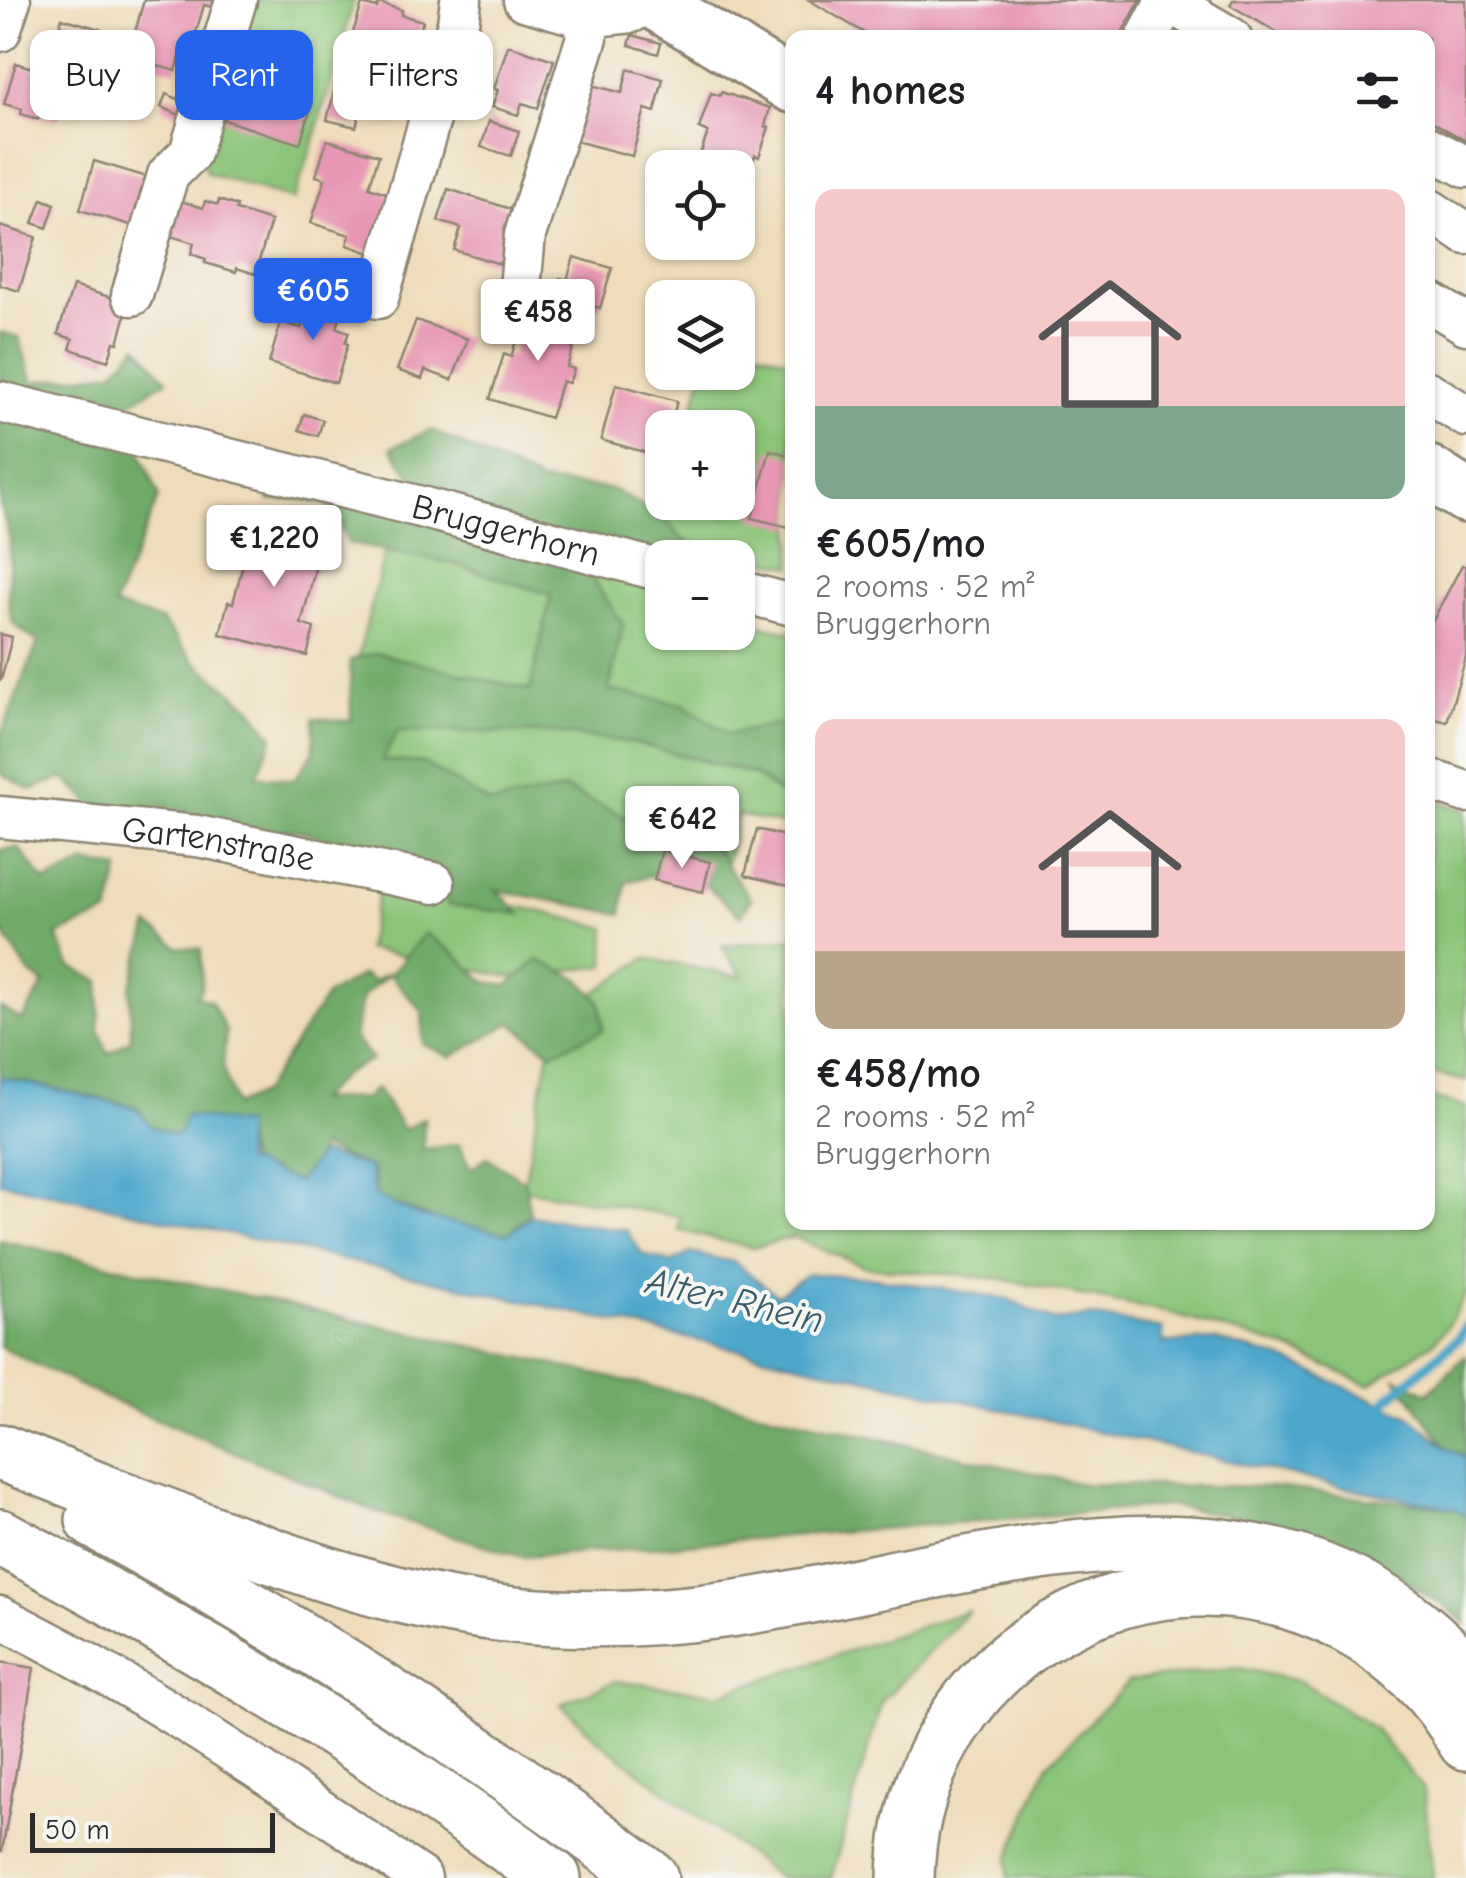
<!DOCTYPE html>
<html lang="en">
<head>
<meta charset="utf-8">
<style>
  body { margin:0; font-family:"Comic Neue",sans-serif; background:#f6f6f6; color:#202124; height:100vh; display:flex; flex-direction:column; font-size:38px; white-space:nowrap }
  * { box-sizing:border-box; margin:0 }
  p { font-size:32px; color:#757577 }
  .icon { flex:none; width:55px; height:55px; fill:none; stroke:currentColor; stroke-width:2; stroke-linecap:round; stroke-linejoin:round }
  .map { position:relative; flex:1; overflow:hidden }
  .drawer { position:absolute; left:785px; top:30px; width:650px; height:1200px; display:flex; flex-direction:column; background:#fff; border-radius:20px; box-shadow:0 2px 8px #0004 }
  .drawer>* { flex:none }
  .banner { position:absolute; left:30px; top:30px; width:605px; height:90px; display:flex; gap:20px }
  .controls { position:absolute; left:645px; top:150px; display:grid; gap:20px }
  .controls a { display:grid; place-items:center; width:110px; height:110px; border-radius:20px; background:#fff; box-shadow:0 2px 8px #0004; font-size:50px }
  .scale { position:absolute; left:30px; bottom:25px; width:245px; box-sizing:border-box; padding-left:10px; border:5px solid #2b2b2b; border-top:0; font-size:28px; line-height:35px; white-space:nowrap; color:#2b2b2b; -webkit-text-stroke:8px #f6f6f2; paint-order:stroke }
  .price { position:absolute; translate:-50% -85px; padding:0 22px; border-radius:10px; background:#fff; color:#222; font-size:32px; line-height:65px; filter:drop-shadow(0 2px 5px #0008) }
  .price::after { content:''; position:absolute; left:50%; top:60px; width:30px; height:22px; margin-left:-15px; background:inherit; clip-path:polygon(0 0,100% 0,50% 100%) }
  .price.active { background:#2563eb; color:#fff }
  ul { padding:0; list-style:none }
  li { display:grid; align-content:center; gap:20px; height:530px; padding:0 30px }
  li span { display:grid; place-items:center; height:310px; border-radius:20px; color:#555 }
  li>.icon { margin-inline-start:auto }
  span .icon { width:180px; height:180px; fill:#fffc; stroke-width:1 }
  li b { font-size:42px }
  h2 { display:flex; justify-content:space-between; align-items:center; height:120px; padding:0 30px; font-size:42px }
  .chip { padding:0 35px; border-radius:20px; background:#fff; box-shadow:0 2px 8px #0004; font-size:35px; line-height:90px }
  .chip.active { background:#2563eb; color:#fff }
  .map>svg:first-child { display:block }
</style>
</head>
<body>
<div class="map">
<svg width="1466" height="1878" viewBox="0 0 1466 1878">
  <rect width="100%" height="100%" fill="#f6f6f2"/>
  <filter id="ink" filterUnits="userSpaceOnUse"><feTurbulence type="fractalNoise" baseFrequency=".01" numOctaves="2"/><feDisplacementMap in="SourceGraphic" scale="20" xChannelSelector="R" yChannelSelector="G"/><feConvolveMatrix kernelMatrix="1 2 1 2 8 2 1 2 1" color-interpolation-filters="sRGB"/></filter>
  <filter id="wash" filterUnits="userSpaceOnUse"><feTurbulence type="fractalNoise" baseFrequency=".0048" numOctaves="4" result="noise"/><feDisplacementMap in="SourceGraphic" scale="40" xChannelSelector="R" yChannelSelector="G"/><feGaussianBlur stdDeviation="2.25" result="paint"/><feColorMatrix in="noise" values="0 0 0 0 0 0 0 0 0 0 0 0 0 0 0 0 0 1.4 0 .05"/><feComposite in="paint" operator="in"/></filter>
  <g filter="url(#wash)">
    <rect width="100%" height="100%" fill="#eedcba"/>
    <g fill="#8bc478" stroke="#5b7852" stroke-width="2.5">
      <polygon points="244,0 354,0 312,147 293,200 207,173 202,160"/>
      <polygon points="738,344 792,361 792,567 659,534 667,503 738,502 738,428 688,427 703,373 738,372"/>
      <polygon points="385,551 452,563 551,595 530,690 376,653 358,658"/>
      <polygon points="654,575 662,602 662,632 738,632 738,621 792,632 792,733 779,724 729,734 682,704 608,691 623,624 589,576"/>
      <polygon points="397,731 554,733 635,743 754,775 792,802 792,826 738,815 726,864 709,840 623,816 565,789 491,804 423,763 382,761"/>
      <polygon points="1428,798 1466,810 1466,1081 1428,1072"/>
      <polygon points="381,881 535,910 606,928 605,966 561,971 554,985 366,949"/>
      <polygon points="792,938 792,1222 1428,1222 1428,1097 1466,1107 1466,1294 1448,1325 1434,1342 1369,1385 1284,1347 1165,1312 1001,1279 866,1267 793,1237 753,1248 678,1230 681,1217 523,1189 555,1020 646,958 742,977 722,946"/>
      <polygon points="970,1610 882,1701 831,1878 779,1878 598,1740 561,1704 616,1681 720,1694"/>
      <polygon points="1240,1668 1302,1682 1375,1729 1424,1790 1433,1878 1008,1878 1008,1860 1047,1766 1129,1681"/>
    </g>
    <g fill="#70aa68" stroke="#4e6a4a" stroke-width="2.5">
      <path d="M0 332 19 337 33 382 113 372 138 345 167 380 122 408 159 496 114 606 162 621 193 660 251 707 273 737 257 776 294 780 314 751V718L351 721 350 660 376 653 530 690 551 595 452 563 349 544 329 505 297 499 269 501 268 463 416 483 391 448 431 430 541 482 612 489 663 517 698 557 662 558V602L652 568 563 537 623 624 609 690 682 704 729 734 780 724 792 733V802L754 774 635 743 554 733 398 731 382 760 423 763 491 804 565 789 623 816 709 840 751 899 741 916 685 867 626 882 622 914 496 890 521 914 447 905 449 874 394 856 299 831 236 828 168 807 107 817 63 778 31 790 0 773V737L38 642C30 636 19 630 13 623 0 588 20 546 0 509Z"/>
      <polygon points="18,847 45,882 86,863 120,869 109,913 57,935 70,966 100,981 99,1030 108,1054 131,1039 130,989 149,925 178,947 201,949 202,988 196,996 211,1001 226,1031 223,1067 235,1106 262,1093 327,995 362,975 373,981 394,970 425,933 455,954 486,982 507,986 538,960 579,979 600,1001 603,1030 551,1053 511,1023 451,1057 423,1044 422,1011 389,974 362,997 354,1037 372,1060 345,1073 318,1100 366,1098 376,1088 404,1130 424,1118 423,1149 459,1144 471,1169 487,1157 524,1181 530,1213 505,1237 438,1220 377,1199 372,1169 320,1147 308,1185 249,1168 244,1125 180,1140 156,1137 138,1107 21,1081 0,1091 0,1007 22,1020 44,984 28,972 0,927 0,850"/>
      <polygon points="0,1240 1083,1484 1273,1487 1455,1508 1466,1517 1466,1624 1455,1614 1377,1562 1290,1526 1169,1506 523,1557 376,1512 106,1398 0,1347"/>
      <polygon points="1466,1355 1466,1456 1447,1448 1395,1377 1428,1393"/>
    </g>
    <polygon fill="#4ea7cb" stroke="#3c697b" stroke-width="2.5" points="0,1077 134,1107 152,1127 178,1136 186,1115 245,1125 245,1161 298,1182 321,1153 369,1167 375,1196 420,1216 508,1234 531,1216 626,1230 642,1254 671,1263 690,1253 734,1262 777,1295 808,1274 876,1278 1008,1299 1054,1321 1091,1316 1163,1329 1163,1343 1216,1340 1283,1359 1410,1416 1447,1448 1466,1457 1466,1517 1454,1508 1343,1487 0,1182"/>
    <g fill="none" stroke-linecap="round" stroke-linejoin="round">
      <polyline stroke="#4ea7cb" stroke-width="10" points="1380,1412 1388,1399 1459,1338 1466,1326"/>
    </g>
    <g id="blocks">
      <g fill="#e796b3">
        <polygon points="144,0 217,0 215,8 204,5 190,53 182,50 176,71 140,61 147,39 134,36"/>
        <polygon points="809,0 1141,0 1119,38 924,38 913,31 909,38 873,38"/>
        <polygon points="1233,0 1466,0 1466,141 1428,119 1428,38 1287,38 1230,5"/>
        <polygon points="379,3 402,10 401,15 423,21 410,63 404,61 400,74 380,68 382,62 373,60 368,75 342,67 362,4 377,8"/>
        <polygon points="62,18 100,29 90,63 69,57 64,72 42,65 45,54 56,57 58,54 52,52"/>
        <polygon points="632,35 661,43 658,54 629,45"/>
        <polygon points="508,45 554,60 538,108 522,103 518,115 492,107 498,90 494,89"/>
        <polygon points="16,63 70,80 56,120 40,114 38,119 21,114 22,109 4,104"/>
        <polygon points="628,69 663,79 655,112 645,109 632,156 572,140 588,84 622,93"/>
        <polygon points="236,81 312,104 300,144 224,120"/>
        <polygon points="337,81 366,88 356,127 327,120"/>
        <polygon points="721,92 770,108 765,126 769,127 759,157 755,155 748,174 738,170 738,168 729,168 699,158 708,132 699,128 711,93 720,96"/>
        <polygon points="166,94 188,103 182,116 161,107"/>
        <polygon points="489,121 519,131 511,156 481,147"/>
        <polygon points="327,140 379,155 369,187 394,196 373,254 347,245 350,235 311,223 325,179 316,176"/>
        <polygon points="94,161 154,179 140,228 80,210"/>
        <polygon points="448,189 517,211 500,264 454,250 461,228 438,221"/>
        <polygon points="42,199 55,204 47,228 33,223"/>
        <polygon points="178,200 203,208 205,201 218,205 219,200 237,206 236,210 271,221 255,274 237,268 236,272 205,263 206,259 191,254 194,243 167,235"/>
        <polygon points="0,226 36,237 19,291 0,285"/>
        <polygon points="574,257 612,268 600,308 555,295 560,278 567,280"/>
        <polygon points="73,286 129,303 118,343 114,342 108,361 70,349 73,339 58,334"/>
        <polygon points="310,298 343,308 337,328 349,332 345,343 348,344 336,383 269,363 281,322 301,328"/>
        <polygon points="548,303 579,313 570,340 575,342 567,367 574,369 569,383 562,381 550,418 490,399 504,354 511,357 521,325 540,331"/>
        <polygon points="416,320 468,339 452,380 425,370 422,379 397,370"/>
        <polygon points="616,384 677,401 670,428 662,428 662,457 601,440"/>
        <polygon points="304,414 323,420 318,436 299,430"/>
        <polygon points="770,450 792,456 792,528 752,518"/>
        <polygon points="254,521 323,539 301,624 314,628 307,656 220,634 228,602 233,603"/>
        <polygon points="1462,565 1466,567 1466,657 1447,722 1428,717 1428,630"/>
        <polygon points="0,634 12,637 1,680 0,680"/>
        <polygon points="757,829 792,838 792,887 745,875"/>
        <polygon points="662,850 710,862 703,892 654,880"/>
        <polygon points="0,1662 34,1668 2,1851 0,1851"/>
      </g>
    </g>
  </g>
  <g filter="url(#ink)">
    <use href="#blocks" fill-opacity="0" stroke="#8c8472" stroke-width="2.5"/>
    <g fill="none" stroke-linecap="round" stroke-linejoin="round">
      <g stroke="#8c8472" stroke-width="45">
        <g id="minor">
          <polyline points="524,0 584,17 632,12 647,0"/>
          <polyline points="1166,0 1231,38"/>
          <polyline points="0,31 10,0"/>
          <polyline points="1147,38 1167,0"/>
          <polyline points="1428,147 1466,167"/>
          <polyline points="1428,214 1430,210 1466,234"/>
          <polyline points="132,295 168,175 190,153 236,0"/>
          <polyline points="378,298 458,23 461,0"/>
          <polyline points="1428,301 1466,324"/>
          <polyline points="518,309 525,235 587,37 584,17"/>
          <polyline points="1428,392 1466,416"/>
          <path id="s1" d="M0 402 413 505 662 571"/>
          <polyline points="738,591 792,605"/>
          <polyline points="1428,779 1466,792"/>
          <path id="s2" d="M0 817 197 836 434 883"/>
          <path d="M0 1617C148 1690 284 1786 421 1878"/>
        </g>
      </g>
      <g stroke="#8c8472" stroke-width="58">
        <g id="major">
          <polyline points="650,0 792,86"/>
          <polyline points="1428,472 1466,496"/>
        </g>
      </g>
      <g stroke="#8c8472" stroke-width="60">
        <g id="highway">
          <path d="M0 1452C58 1475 115 1497 173 1519 291 1565 410 1608 537 1617 601 1621 666 1618 730 1609 975 1574 1271 1450 1466 1674"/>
          <path d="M94 1520C288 1626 474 1745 650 1878"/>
          <path d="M0 1537C191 1639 379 1749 553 1878"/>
          <path d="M906 1878C911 1653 1152 1520 1348 1626 1396 1652 1439 1693 1466 1742"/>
        </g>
      </g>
      <use href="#minor" stroke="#fff" stroke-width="40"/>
      <use href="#major" stroke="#fff" stroke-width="52"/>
      <use href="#highway" stroke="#fff" stroke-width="55"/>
    </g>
  </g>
  <g text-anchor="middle" stroke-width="8" stroke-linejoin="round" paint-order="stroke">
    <g font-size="35" fill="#2b2b2b" stroke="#f6f6f2">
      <text dy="12" stroke="none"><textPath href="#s1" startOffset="522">Bruggerhorn</textPath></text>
      <text dy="12" stroke="none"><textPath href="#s2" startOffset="220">Gartenstraße</textPath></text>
    </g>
    <g font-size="38" font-style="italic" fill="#395d6b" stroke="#f6f6f2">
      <text transform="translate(735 1300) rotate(13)" y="13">Alter Rhein</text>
    </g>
  </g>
</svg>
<div class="controls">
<a><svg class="icon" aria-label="locate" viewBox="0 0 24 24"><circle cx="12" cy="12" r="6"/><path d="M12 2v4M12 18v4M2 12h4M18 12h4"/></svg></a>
<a><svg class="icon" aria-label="layers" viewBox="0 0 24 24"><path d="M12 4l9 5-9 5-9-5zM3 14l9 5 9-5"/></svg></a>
<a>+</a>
<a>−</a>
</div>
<div class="scale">50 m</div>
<b class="price active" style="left:313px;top:343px">€605</b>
<b class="price" style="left:538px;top:364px">€458</b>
<b class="price" style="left:274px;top:590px">€1,220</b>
<b class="price" style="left:682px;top:871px">€642</b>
<div class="banner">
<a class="chip">Buy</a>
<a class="chip active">Rent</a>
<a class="chip">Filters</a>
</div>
<section class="drawer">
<h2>4 homes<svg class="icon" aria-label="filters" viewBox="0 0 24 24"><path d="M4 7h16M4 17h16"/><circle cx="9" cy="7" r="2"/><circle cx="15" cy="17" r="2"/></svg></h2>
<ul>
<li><span style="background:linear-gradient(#f6c9c9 70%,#7fa58c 0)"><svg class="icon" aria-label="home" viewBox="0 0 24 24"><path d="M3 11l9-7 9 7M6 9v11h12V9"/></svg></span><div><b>€605/mo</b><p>2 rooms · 52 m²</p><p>Bruggerhorn</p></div></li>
<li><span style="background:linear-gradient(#f6c9c9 75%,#b9a48a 0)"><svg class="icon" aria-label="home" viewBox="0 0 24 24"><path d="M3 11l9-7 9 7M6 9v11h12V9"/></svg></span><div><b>€458/mo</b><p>2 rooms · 52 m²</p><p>Bruggerhorn</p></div></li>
</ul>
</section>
</div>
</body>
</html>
